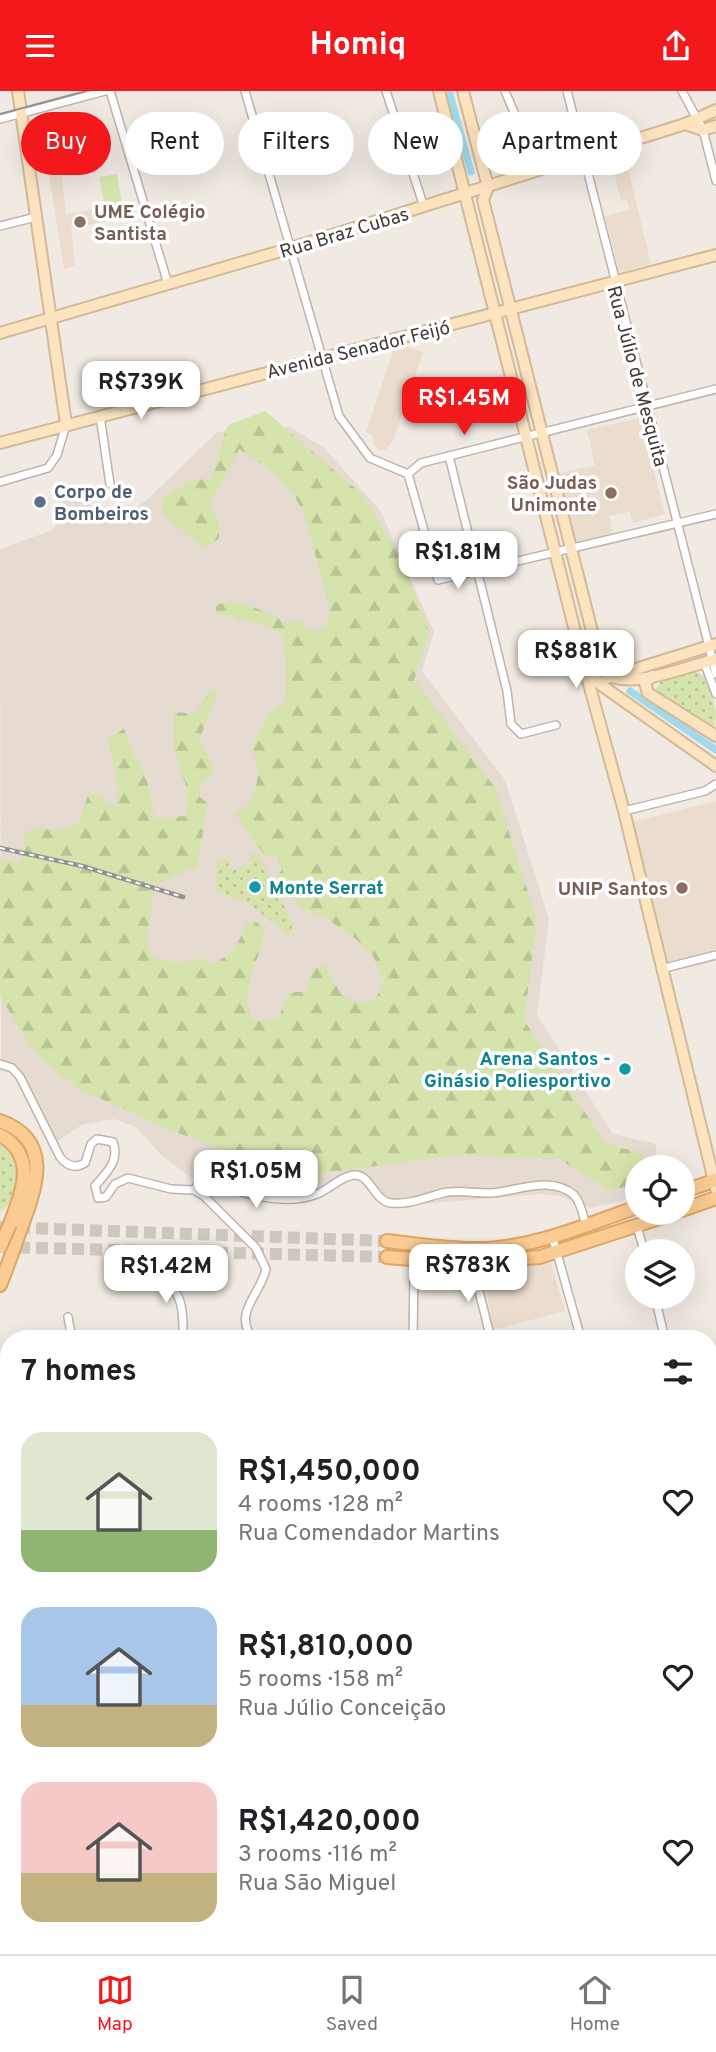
<!DOCTYPE html>
<html lang="en">
<head>
<meta charset="utf-8">
<style>
  body { margin:0; font-family:Overpass,sans-serif; background:#f2f2f2; color:#202124; height:100vh; display:flex; flex-direction:column; font-size:26px; white-space:nowrap }
  * { box-sizing:border-box; margin:0 }
  p { font-size:23px; color:#757577 }
  .icon { flex:none; width:38px; height:38px; fill:none; stroke:currentColor; stroke-width:2; stroke-linecap:round; stroke-linejoin:round }
  .map { position:relative; flex:1; overflow:hidden }
  .panel { position:absolute; left:0px; top:1239px; width:718px; height:625px; display:flex; flex-direction:column; background:#fff; border-radius:28px 28px 0 0; box-shadow:0 7px 28px #0002 }
  .panel>* { flex:none }
  .banner { position:absolute; left:21px; top:21px; width:676px; height:63px; display:flex; gap:14px }
  .buttons { position:absolute; left:625px; top:1064px; display:grid; gap:14px }
  .buttons a { display:grid; place-items:center; width:70px; height:70px; border-radius:50%; background:#fff; box-shadow:0 7px 28px #0002; font-size:35px }
  .price { position:absolute; translate:-50% -60px; padding:0 16px; border-radius:14px; background:#fff; color:#222; font-size:23px; line-height:46px; filter:drop-shadow(0 2px 4px #0008) }
  .price::after { content:''; position:absolute; left:50%; top:42px; width:21px; height:16px; margin-left:-10px; background:inherit; clip-path:polygon(0 0,100% 0,50% 100%) }
  .price.current { background:#f2181c; color:#fff }
  ul { padding:0; list-style:none }
  li { display:flex; align-items:center; gap:21px; height:175px; padding:0 21px }
  li span { display:grid; place-items:center; flex:none; width:196px; height:140px; border-radius:21px; color:#555 }
  li>.icon { margin-inline-start:auto }
  span .icon { width:84px; height:84px; fill:#fffc; stroke-width:1 }
  li b { font-size:30px }
  h2 { display:flex; justify-content:space-between; align-items:center; height:84px; padding:0 21px; font-size:30px }
  .pill { padding:0 24px; border-radius:32px; background:#fff; box-shadow:0 7px 28px #0002; font-size:24px; line-height:63px }
  .pill.current { background:#f2181c; color:#fff }
  header { display:flex; justify-content:space-between; align-items:center; height:91px; padding:0 21px; background:#f2181c; color:#fff; font-size:32px; font-weight:700 }
  .menu { display:flex; justify-content:space-around; align-items:center; height:98px; border-top:2px solid #e0e0e0; background:#fff; font-size:19px; color:#757577 }
  .menu a { display:grid; justify-items:center; gap:4px }
  .menu .current { color:#f2181c }
  .map>svg:first-child { display:block }
</style>
</head>
<body>
<header><svg class="icon" aria-label="menu" viewBox="0 0 24 24"><path d="M4 6h16M4 12h16M4 18h16"/></svg>Homiq<svg class="icon" aria-label="share" viewBox="0 0 24 24"><path d="M12 15V3M7 8l5-5 5 5M5 13v7h14v-7"/></svg></header>
<div class="map">
<svg width="716" height="1863" viewBox="0 0 716 1863">
  <defs>
    <pattern id="grass-dots" width="8" height="8" patternUnits="userSpaceOnUse" patternTransform="scale(1.75)"><rect width="8" height="8" fill="#d4e4ac"/><path d="M2 2h.1M6 6h.1" fill="none" stroke="#b7c494" stroke-width="1.8" stroke-linecap="round"/></pattern>
    <pattern id="forest-firs" width="22" height="20" patternUnits="userSpaceOnUse" patternTransform="scale(1.75)"><rect width="22" height="20" fill="#d4e4ac"/><path d="M5 1l3.5 6h-7zM16 11l3.5 6h-7z" fill="#b7c494"/></pattern>
  </defs>
  <rect width="100%" height="100%" fill="#f1eae3"/>
  <g fill="#e5dbd1">
    <polygon points="290,336 324,357 380,419 434,541 422,580 505,689 549,828 537,924 613,1043 656,1053 655,1076 637,1076 637,1107 590,1117 560,1105 540,1103 420,1113 380,1109 362,1087 354,1085 301,1107 255,1107 226,1101 190,1086 160,1063 136,1036 114,1028 82,1034 54,1052 17,983 1,975 0,458 50,440 61,429 58,416 62,409 77,408 115,424 130,421 149,407 217,341"/>
    <polygon points="0,1771 9,1776 9,1855 102,1855 105,1863 0,1863"/>
  </g>
  <g fill="#eaddcd">
    <polygon points="626,70 651,173 619,181 605,125 630,119 627,109 621,110 612,74"/>
    <polygon points="61,79 66,123 134,112 136,125 71,137 75,175 64,178 49,83"/>
    <polygon points="395,254 402,258 407,255 423,261 393,350 385,359 379,359 373,353 373,345 366,341"/>
    <polygon points="640,327 665,423 633,432 630,421 609,425 613,443 574,452 557,383 595,374 587,339"/>
    <polygon points="716,710 716,863 668,875 632,731"/>
    <polygon points="551,1172 565,1220 493,1239 483,1182"/>
  </g>
  <g fill="url(#grass-dots)">
    <polygon points="695,580 707,587 716,620 715,639 654,602 660,591"/>
    <polygon points="249,761 259,765 293,833 289,844 248,812 215,800 218,770 227,768 230,779 252,773"/>
    <path d="M0 1053C25 1070 26 1104 0 1121Z"/>
  </g>
  <g fill="url(#forest-firs)">
    <path d="M265 320 362 403 402 469 430 542 414 589 495 697 537 829 524 929 605 1052 643 1063V1076H637V1094L609 1099 559 1068 453 1064 298 1086 170 1039 77 997 35 961 0 906V769L21 771 24 744 33 736 61 740 79 731 89 701 115 715 120 702 108 647 124 638C129 656 134 663 142 679 150 694 152 711 154 728L186 725 188 701 175 662 174 621 195 623 212 597 218 601 200 647 213 679 199 698 200 706 208 713 197 775 155 795 147 846 151 866 180 872 201 867 213 873 234 860 247 832 256 831 264 837C262 870 237 897 253 930L277 929 289 902 307 900 312 878 324 874 341 903 361 912 376 907 384 891 373 865 355 847 324 826 301 817 275 787 282 779 277 765H265L235 723C261 709 261 680 252 656L268 623 286 609 287 581 282 545 270 536 216 522V515C236 503 269 524 288 532L297 529 308 538 318 540C324 536 329 530 330 523 331 516 305 425 301 417 287 391 264 373 239 358L210 414 219 433V447L208 456 198 453 162 422 163 408 192 388 210 389C220 371 220 353 228 334Z"/>
    <polygon points="0,1705 9,1712 9,1798 0,1797"/>
    <polygon points="47,1855 187,1855 187,1863 45,1863"/>
  </g>
  <polygon fill="#d4e4ac" points="117,83 122,113 105,117 99,86"/>
  <g fill="none" stroke-linecap="round" stroke-linejoin="round">
    <g stroke="#a0daed" stroke-width="7">
      <polyline points="449,0 471,81"/>
      <polyline points="630,600 716,659"/>
    </g>
    <g stroke="#cec7c0" stroke-width="12" stroke-dasharray="12 6" stroke-linecap="butt">
      <polyline points="0,1136 387,1150"/>
      <polyline points="0,1156 387,1166"/>
    </g>
    <g stroke="#bfb3a9" stroke-width="10">
      <g id="street">
        <polyline points="110,0 168,193"/>
        <polyline points="245,0 339,325 370,367 408,383 438,489 716,423"/>
        <polyline points="386,0 424,116"/>
        <polyline points="505,0 516,26"/>
        <polyline points="567,0 716,583"/>
        <polyline points="682,0 703,39 716,90"/>
        <polyline points="0,28 105,0"/>
        <polyline points="0,135 36,126"/>
        <polyline points="100,325 110,393"/>
        <polyline points="449,365 507,600 511,633 521,643 556,634"/>
        <polyline points="408,383 421,372 716,298"/>
        <polyline points="0,391 48,377 57,364 66,334"/>
        <polyline points="704,571 716,603"/>
        <polyline points="624,720 705,700 716,693"/>
        <polyline points="661,878 716,864"/>
        <path d="M0 973 12 977 20 986 60 1066C67 1075 75 1078 85 1072L91 1053 97 1048 113 1051C120 1070 107 1081 95 1095L98 1107 106 1106 115 1093 128 1087 171 1098 194 1099 204 1105 256 1157 266 1178C261 1203 232 1222 253 1248"/>
        <path d="M194 1099 202 1088C236 1100 281 1117 317 1103 328 1099 343 1084 355 1084 371 1084 374 1110 391 1112 409 1114 427 1106 443 1102 460 1098 475 1103 491 1102 518 1100 551 1084 574 1104 581 1111 583 1125 586 1134"/>
        <polyline points="637,1135 644,1160"/>
        <polyline points="552,1144 581,1248"/>
        <polyline points="472,1172 491,1248"/>
        <path d="M137 1190C145 1190 158 1189 165 1192 185 1201 183 1230 183 1248"/>
        <polyline points="655,1206 665,1248"/>
        <polyline points="68,1226 72,1248"/>
        <polyline points="413,1248 414,1181 425,1170"/>
        <polyline points="709,1275 716,1273"/>
        <polyline points="9,1384 9,1397"/>
        <polyline points="709,1414 712,1425"/>
        <polyline points="0,1538 9,1543"/>
        <polyline points="0,1611 9,1615"/>
        <polyline points="709,1652 716,1650"/>
        <polyline points="709,1739 716,1737"/>
        <polyline points="709,1820 716,1827"/>
        <polyline points="0,1845 9,1854"/>
        <polyline points="41,1855 45,1863"/>
        <polyline points="428,1855 439,1863"/>
        <polyline points="619,1855 621,1863"/>
        <polyline points="367,1863 382,1855"/>
        <polyline points="478,1863 478,1855"/>
      </g>
    </g>
    <g stroke="#d3b996" stroke-width="14">
      <g id="secondary">
        <polyline points="18,0 66,333"/>
        <polyline points="439,0 581,564 624,720 716,1098"/>
        <path d="M463 0 488 96 483 109 602 580C624 602 688 575 716 568"/>
        <polyline points="685,33 703,39 716,35"/>
        <polyline points="0,242 291,157 685,33 716,19"/>
        <polyline points="0,352 716,164"/>
        <polyline points="589,581 601,594 716,675"/>
        <polyline points="652,585 645,592 648,602 716,645"/>
        <polyline points="607,587 716,553"/>
      </g>
    </g>
    <g stroke="#dfa563" stroke-width="16">
      <g id="primary">
        <path d="M0 1030C55 1050 35 1098 21 1137 14 1156 8 1175 0 1194"/>
        <path d="M0 1044C38 1065 22 1101 10 1133"/>
        <polyline points="682,1101 716,1089"/>
        <polyline points="682,1119 716,1107"/>
        <path d="M387 1150C416 1153 445 1158 474 1158 529 1159 586 1134 637 1116"/>
        <polyline points="387,1166 458,1172 540,1166 675,1122"/>
      </g>
    </g>
    <use href="#street" stroke="#fff" stroke-width="7"/>
    <use href="#secondary" stroke="#fce4c1" stroke-width="10"/>
    <use href="#primary" stroke="#facb92" stroke-width="12"/>
    <polyline stroke="#939393" stroke-width="2" points="0,23 86,0"/>
    <g stroke="#939393" stroke-width="4.5">
      <polyline id="rail" points="0,757 82,775 183,806"/>
    </g>
    <use href="#rail" stroke="#fff" stroke-width="2" stroke-dasharray="5" stroke-linecap="butt"/>
    <g stroke="#dfa563" stroke-width="16" stroke-linecap="butt">
      <polyline id="primary-bridge" points="0,1156 10,1133"/>
    </g>
    <use href="#primary-bridge" stroke="#facb92" stroke-width="12"/>
  </g>
  <g fill="#8d6e63" stroke="#fff" stroke-width="2.5">
    <circle cx="80" cy="131" r="7"/>
    <circle cx="611" cy="402" r="7"/>
    <circle cx="682" cy="797" r="7"/>
  </g>
  <circle fill="#5c6f8a" stroke="#fff" stroke-width="2.5" cx="40" cy="411" r="7"/>
  <g fill="#0f9aa8" stroke="#fff" stroke-width="2.5">
    <circle cx="255" cy="796" r="7"/>
    <circle cx="625" cy="978" r="7"/>
  </g>
  <g text-anchor="middle" stroke-width="7" stroke-linejoin="round" paint-order="stroke">
    <g font-size="19" font-weight="bold" fill="#785e54" stroke="#fff" text-anchor="end">
      <text x="94" y="127" text-anchor="start">UME Colégio<tspan x="94" dy="22">Santista</tspan></text>
      <text x="597" y="398">São Judas<tspan x="597" dy="22">Unimonte</tspan></text>
      <text x="668" y="804">UNIP Santos</text>
    </g>
    <g font-size="19" fill="#423a33" stroke="#fff">
      <text transform="translate(344 141) rotate(-17)" y="7">Rua Braz Cubas</text>
      <text transform="translate(358 258) rotate(-14)" y="7">Avenida Senador Feijó</text>
      <text transform="translate(638 285) rotate(75)" y="7">Rua Júlio de Mesquita</text>
    </g>
    <g font-size="19" font-weight="bold" fill="#4e5e75" stroke="#fff" text-anchor="start">
      <text x="54" y="407">Corpo de<tspan x="54" dy="22">Bombeiros</tspan></text>
    </g>
    <g font-size="19" font-weight="bold" fill="#0d838f" stroke="#fff" text-anchor="start">
      <text x="269" y="803">Monte Serrat</text>
      <text x="611" y="974" text-anchor="end">Arena Santos -<tspan x="611" dy="22">Ginásio Poliesportivo</tspan></text>
    </g>
  </g>
</svg>
<div class="buttons">
<a><svg class="icon" aria-label="locate" viewBox="0 0 24 24"><circle cx="12" cy="12" r="6"/><path d="M12 2v4M12 18v4M2 12h4M18 12h4"/></svg></a>
<a><svg class="icon" aria-label="layers" viewBox="0 0 24 24"><path d="M12 4l9 5-9 5-9-5zM3 14l9 5 9-5"/></svg></a>
</div>
<b class="price" style="left:141px;top:330px">R$739K</b>
<b class="price current" style="left:464px;top:346px">R$1.45M</b>
<b class="price" style="left:458px;top:500px">R$1.81M</b>
<b class="price" style="left:576px;top:599px">R$881K</b>
<b class="price" style="left:256px;top:1119px">R$1.05M</b>
<b class="price" style="left:468px;top:1213px">R$783K</b>
<b class="price" style="left:166px;top:1214px">R$1.42M</b>
<div class="banner">
<a class="pill current">Buy</a>
<a class="pill">Rent</a>
<a class="pill">Filters</a>
<a class="pill">New</a>
<a class="pill">Apartment</a>
</div>
<section class="panel">
<h2>7 homes<svg class="icon" aria-label="filters" viewBox="0 0 24 24"><path d="M4 7h16M4 17h16"/><circle cx="9" cy="7" r="2"/><circle cx="15" cy="17" r="2"/></svg></h2>
<ul>
<li><span style="background:linear-gradient(#dfe7d0 70%,#8fb573 0)"><svg class="icon" aria-label="home" viewBox="0 0 24 24"><path d="M3 11l9-7 9 7M6 9v11h12V9"/></svg></span><div><b>R$1,450,000</b><p>4 rooms · 128 m²</p><p>Rua Comendador Martins</p></div><svg class="icon" aria-label="heart" viewBox="0 0 24 24"><path d="M12 20l-8-8c-3-5 5-10 8-4 3-6 11-1 8 4z"/></svg></li>
<li><span style="background:linear-gradient(#a9c7e8 70%,#c2b280 0)"><svg class="icon" aria-label="home" viewBox="0 0 24 24"><path d="M3 11l9-7 9 7M6 9v11h12V9"/></svg></span><div><b>R$1,810,000</b><p>5 rooms · 158 m²</p><p>Rua Júlio Conceição</p></div><svg class="icon" aria-label="heart" viewBox="0 0 24 24"><path d="M12 20l-8-8c-3-5 5-10 8-4 3-6 11-1 8 4z"/></svg></li>
<li><span style="background:linear-gradient(#f6c9c9 65%,#c2b280 0)"><svg class="icon" aria-label="home" viewBox="0 0 24 24"><path d="M3 11l9-7 9 7M6 9v11h12V9"/></svg></span><div><b>R$1,420,000</b><p>3 rooms · 116 m²</p><p>Rua São Miguel</p></div><svg class="icon" aria-label="heart" viewBox="0 0 24 24"><path d="M12 20l-8-8c-3-5 5-10 8-4 3-6 11-1 8 4z"/></svg></li>
</ul>
</section>
</div>
<nav class="menu">
<a class="current"><svg class="icon" aria-label="map" viewBox="0 0 24 24"><path d="M3 6l6-2 6 2 6-2v14l-6 2-6-2-6 2zM9 4v14M15 6v14"/></svg>Map</a>
<a><svg class="icon" aria-label="saved" viewBox="0 0 24 24"><path d="M7 4h10v16l-5-4-5 4z"/></svg>Saved</a>
<a><svg class="icon" aria-label="home" viewBox="0 0 24 24"><path d="M3 11l9-7 9 7M6 9v11h12V9"/></svg>Home</a>
</nav>
</body>
</html>
